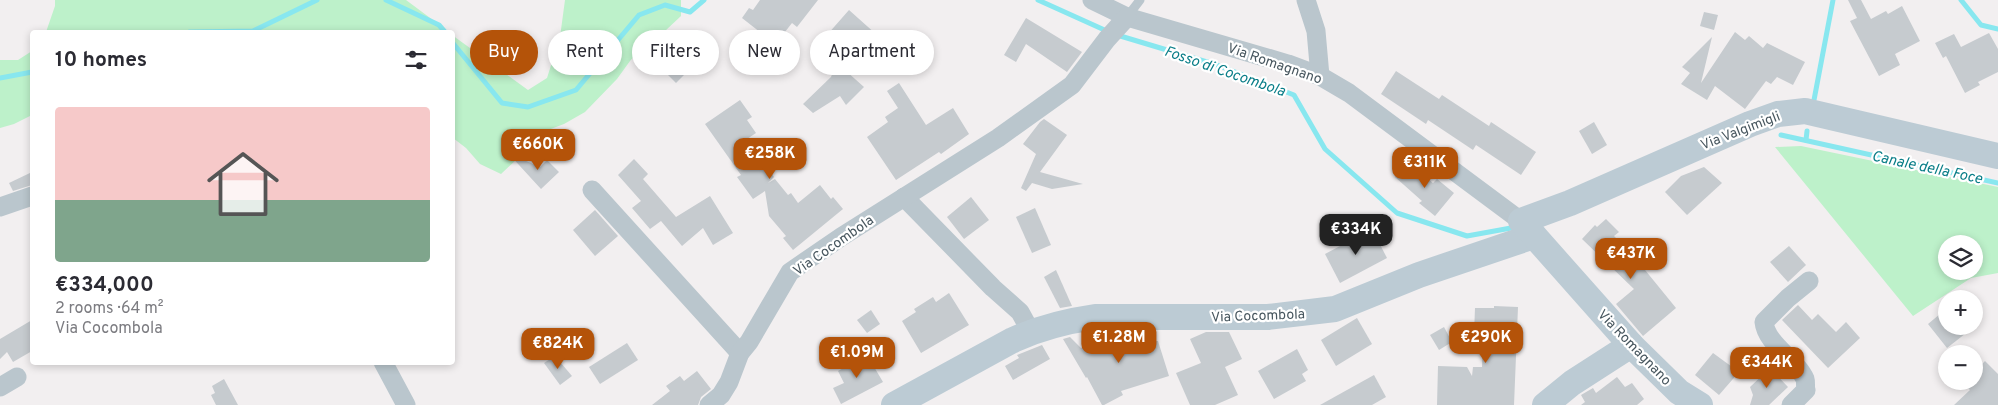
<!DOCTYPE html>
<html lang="en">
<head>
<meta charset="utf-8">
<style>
  body { margin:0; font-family:Overpass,sans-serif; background:#f2f2f3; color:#2b2b33; height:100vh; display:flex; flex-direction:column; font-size:19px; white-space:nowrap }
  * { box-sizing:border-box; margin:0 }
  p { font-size:16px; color:#7c7c81 }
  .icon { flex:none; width:28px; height:28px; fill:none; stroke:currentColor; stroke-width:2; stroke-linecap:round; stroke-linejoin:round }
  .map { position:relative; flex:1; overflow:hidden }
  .details { position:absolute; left:30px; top:30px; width:425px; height:335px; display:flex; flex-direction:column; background:#fff; border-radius:5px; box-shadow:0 2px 8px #0003 }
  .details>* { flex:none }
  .top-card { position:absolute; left:470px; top:30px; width:475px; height:45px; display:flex; gap:10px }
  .tools { position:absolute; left:1938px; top:235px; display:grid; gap:10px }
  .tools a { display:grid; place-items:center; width:45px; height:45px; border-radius:50%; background:#fff; box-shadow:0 2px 8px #0003; font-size:25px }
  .price { position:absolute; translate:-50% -42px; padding:0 11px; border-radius:10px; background:#b45309; color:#fff; font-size:16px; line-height:32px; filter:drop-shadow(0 1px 2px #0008) }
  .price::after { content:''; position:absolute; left:50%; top:30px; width:15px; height:11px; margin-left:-8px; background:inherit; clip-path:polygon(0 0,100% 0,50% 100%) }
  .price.selected { background:#222; color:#fff }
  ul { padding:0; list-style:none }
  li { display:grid; align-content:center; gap:10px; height:265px; padding:0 25px }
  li+li { border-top:1px solid #e1e1e2 }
  li span { display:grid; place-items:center; height:155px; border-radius:5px; color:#555 }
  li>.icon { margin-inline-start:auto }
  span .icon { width:90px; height:90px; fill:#fffc; stroke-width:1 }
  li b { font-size:21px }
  h2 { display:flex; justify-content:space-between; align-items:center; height:60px; padding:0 25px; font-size:21px }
  .pill { padding:0 18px; border-radius:22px; background:#fff; box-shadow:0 2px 8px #0003; font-size:18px; line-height:45px }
  .pill.selected { background:#b45309; color:#fff }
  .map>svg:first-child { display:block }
</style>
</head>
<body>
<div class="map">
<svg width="1998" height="405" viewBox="0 0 1998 405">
  <rect width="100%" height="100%" fill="#f2eff0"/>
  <g fill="#bdf1ca" fill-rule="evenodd">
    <polygon points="55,0 406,0 449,32 46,32 55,6"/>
    <polygon points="565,0 681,0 681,16 665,31 645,44 630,61 617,79 585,112 564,124 527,138 517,159 501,174 480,164 466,148 453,138 452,35 528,90 547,78 560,37"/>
    <polygon points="32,51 32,115 14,124 0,128 0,60 18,60"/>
    <path d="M1801 146 1998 187V273L1971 278 1913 316 1775 147ZM1946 244H1974V271H1946Z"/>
  </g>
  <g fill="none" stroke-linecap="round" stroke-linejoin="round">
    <g stroke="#88e7ef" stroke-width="5">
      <polyline points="386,0 439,25 445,32"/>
      <polyline points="1038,0 1109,32"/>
      <polyline points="1961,0 1981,25 1998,29"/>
      <polyline points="189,32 253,31 317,0"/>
      <polyline points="1117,35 1217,65 1294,95 1325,149 1397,213 1467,236 1511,228"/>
      <polyline points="452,42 502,103 528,107 576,90 639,15 665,5 690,12 704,0"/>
      <polyline points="0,78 32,72"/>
      <polyline points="1814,100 1833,0"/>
      <polyline points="1781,135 1998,183"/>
      <polyline points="1806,140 1807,131"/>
    </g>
  </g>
  <g fill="#c6cbcf">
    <polygon points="760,0 818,0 797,27 792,23 781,37 770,40 742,18 749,8 753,10"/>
    <polygon points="1848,0 1861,0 1871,19 1886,11 1888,14 1902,6 1920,41 1895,54 1900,65 1879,76 1850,21 1857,18"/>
    <polygon points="849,10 877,35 846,71 864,87 846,105 840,96 813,113 803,104 831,77 842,48 827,35"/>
    <polygon points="1704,12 1718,15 1714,30 1700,26"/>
    <polygon points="1026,18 1082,52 1067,72 1026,44 1016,62 1004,55"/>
    <polygon points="1735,32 1745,40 1749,36 1763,48 1767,43 1805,62 1793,85 1777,77 1771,84 1766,81 1745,109 1715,86 1707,100 1681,84 1690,73 1682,67 1712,37 1701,83"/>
    <polygon points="1989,33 1998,49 1998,72 1978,82 1980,85 1965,93 1946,56 1943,58 1935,43 1954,34 1961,47"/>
    <polygon points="685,40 702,57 676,83 659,66"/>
    <polygon points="1396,71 1439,99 1442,95 1489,126 1491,122 1536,152 1521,175 1476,145 1473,150 1428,120 1426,124 1381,94"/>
    <polygon points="899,83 926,125 953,108 969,134 941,154 939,152 896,180 867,137 888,122 885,117 898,108 887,91"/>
    <polygon points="740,100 752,117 747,120 756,133 744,141 759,162 761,161 774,177 768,183 775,179 788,195 791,193 798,203 820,185 831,199 833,197 843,209 793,250 783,238 786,236 769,216 765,191 753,199 737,177 741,175 705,124"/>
    <polygon points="1044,119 1067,135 1040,172 1083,184 1052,189 1032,183 1026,191 1021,188 1036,154 1023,144 1040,122"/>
    <polygon points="1594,122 1607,145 1592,154 1579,131"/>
    <polygon points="508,153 540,167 547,160 559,172 541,189"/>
    <polygon points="634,159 648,174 643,179 676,217 710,196 733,233 713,245 703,228 682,246 661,221 650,229 632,208 641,201 618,175"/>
    <polygon points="1405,164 1413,171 1415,169 1433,183 1437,179 1454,193 1435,216 1419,203 1422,201 1395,177"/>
    <polygon points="1704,167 1722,183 1687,215 1665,192 1681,176"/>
    <polygon points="32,172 32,185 13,191 9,183"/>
    <polygon points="971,197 989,220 964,239 947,217"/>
    <polygon points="1035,208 1051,245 1032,253 1016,217"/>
    <polygon points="595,210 618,236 595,256 573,230"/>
    <polygon points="1606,219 1619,232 1614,236 1632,254 1676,308 1643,336 1616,304 1634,289 1582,239 1595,225 1597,227"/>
    <polygon points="1372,229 1387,258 1340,283 1325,254"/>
    <polygon points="1789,246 1806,265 1788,282 1770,262"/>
    <polygon points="1056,270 1072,306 1060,308 1044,277"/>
    <polygon points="949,293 969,325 921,353 902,321 916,312 914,309 933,297 936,302"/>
    <polygon points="1798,305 1812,320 1818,314 1836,332 1846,322 1860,338 1828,368 1782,320"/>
    <polygon points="1494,306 1518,307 1514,405 1437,405 1438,366 1467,367 1472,376 1473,367 1482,367 1483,335 1474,334 1475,308 1494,308"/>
    <polygon points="1946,309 1946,326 1975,326 1947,348 1928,324"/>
    <polygon points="871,310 880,324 867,333 857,320"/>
    <polygon points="1357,318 1372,344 1336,366 1321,340"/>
    <polygon points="32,320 32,351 13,362 7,352 0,359 0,339"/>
    <polygon points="1444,327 1452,342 1439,350 1430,335"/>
    <polygon points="1206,332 1229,332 1242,359 1225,367 1238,395 1215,405 1190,405 1176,373 1201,363 1190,339"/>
    <polygon points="1151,334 1152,341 1158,341 1169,376 1121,391 1123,395 1104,405 1102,405 1087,377 1086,378 1063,339 1070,337 1081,348 1095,339"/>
    <polygon points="627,343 638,360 600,384 589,367"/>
    <polygon points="1042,345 1050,359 1013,380 1005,366 1019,358 1017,355"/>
    <polygon points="1297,349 1308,370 1302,374 1306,381 1274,399 1258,371"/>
    <polygon points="1713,353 1739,372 1719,395 1695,375"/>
    <polygon points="867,355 883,382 841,404 833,388 844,383 838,371"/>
    <polygon points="555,356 572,376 560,385 544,363"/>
    <polygon points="1985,361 1998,374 1998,405 1954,405 1970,390 1961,381 1974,381 1974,372"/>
    <polygon points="1770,368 1788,387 1769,405 1750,405 1753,395 1750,387"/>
    <polygon points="697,371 711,389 701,397 698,405 652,405 670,391 666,386 680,376 684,381"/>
    <polygon points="1374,375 1386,397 1372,405 1320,405"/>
    <polygon points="1617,377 1625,387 1632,383 1644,399 1637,405 1581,405 1585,402 1581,395 1593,388 1596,393"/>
    <polygon points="224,379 238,405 216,405 211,395 215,393 212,386"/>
  </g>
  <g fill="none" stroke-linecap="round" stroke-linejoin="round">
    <polyline stroke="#bac6cd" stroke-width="9" points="1127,17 1140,0"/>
    <g stroke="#bac6cd" stroke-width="19">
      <polyline points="1092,0 1127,17 1288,64 1320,76 1349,93 1521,221"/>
      <polyline points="1306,0 1316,31 1320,76"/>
      <polyline points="592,190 740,353"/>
      <polyline points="904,197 993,288 1020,312 1031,332"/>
      <polyline points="0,207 32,196"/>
      <polyline points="383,362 406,405"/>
      <polyline points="0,387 17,377"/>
      <polyline points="709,405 721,395 729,382 740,353 749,342 790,272 841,237 998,138 1072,85 1107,39 1127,17"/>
      <path d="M1791 405 1806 390C1805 387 1806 382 1805 379 1797 360 1766 344 1764 322L1788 298 1809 281"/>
    </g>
    <g stroke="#bccbd4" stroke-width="26">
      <path d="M894 405 1013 340C1039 328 1067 321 1095 317H1268L1335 309 1419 275 1534 236"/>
      <polyline points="1545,405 1572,383 1631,345"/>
      <polyline points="1700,405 1679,392 1631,345 1521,221 1570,203 1750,124 1778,114 1805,111 1998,156"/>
    </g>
  </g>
  <g text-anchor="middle" stroke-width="4.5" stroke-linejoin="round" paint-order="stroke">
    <g font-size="14" fill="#47565e" stroke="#fff">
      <text transform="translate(1275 63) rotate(19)" y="5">Via Romagnano</text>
      <text transform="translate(1740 130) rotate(-21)" y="5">Via Valgimigli</text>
      <text transform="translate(833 245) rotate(-35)" y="5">Via Cocombola</text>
      <text transform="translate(1258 315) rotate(-2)" y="5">Via Cocombola</text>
      <text transform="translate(1635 347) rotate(46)" y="5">Via Romagnano</text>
    </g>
    <g font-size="15" font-style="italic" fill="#0a7e88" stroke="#fff">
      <text transform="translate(1225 71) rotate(19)" y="5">Fosso di Cocombola</text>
      <text transform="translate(1927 167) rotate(12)" y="5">Canale della Foce</text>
    </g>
  </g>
</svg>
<div class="tools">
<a><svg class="icon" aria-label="layers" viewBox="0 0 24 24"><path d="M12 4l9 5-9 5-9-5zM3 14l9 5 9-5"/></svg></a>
<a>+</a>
<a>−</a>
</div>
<b class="price" style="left:538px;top:171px">€660K</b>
<b class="price" style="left:770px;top:180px">€258K</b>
<b class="price" style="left:1425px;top:189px">€311K</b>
<b class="price selected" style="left:1356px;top:256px">€334K</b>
<b class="price" style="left:1631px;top:280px">€437K</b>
<b class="price" style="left:1119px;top:364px">€1.28M</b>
<b class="price" style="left:1486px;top:364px">€290K</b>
<b class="price" style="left:558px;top:370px">€824K</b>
<b class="price" style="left:857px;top:379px">€1.09M</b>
<b class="price" style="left:1767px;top:389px">€344K</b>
<div class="top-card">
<a class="pill selected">Buy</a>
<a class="pill">Rent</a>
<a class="pill">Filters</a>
<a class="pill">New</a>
<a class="pill">Apartment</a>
</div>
<section class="details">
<h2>10 homes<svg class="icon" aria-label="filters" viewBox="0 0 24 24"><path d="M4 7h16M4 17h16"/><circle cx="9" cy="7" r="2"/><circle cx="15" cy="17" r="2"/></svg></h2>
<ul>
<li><span style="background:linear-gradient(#f6c9c9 60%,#7fa58c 0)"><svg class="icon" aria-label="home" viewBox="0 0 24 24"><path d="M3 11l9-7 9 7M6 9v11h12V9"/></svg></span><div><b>€334,000</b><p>2 rooms · 64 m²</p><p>Via Cocombola</p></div></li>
</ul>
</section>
</div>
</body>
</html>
